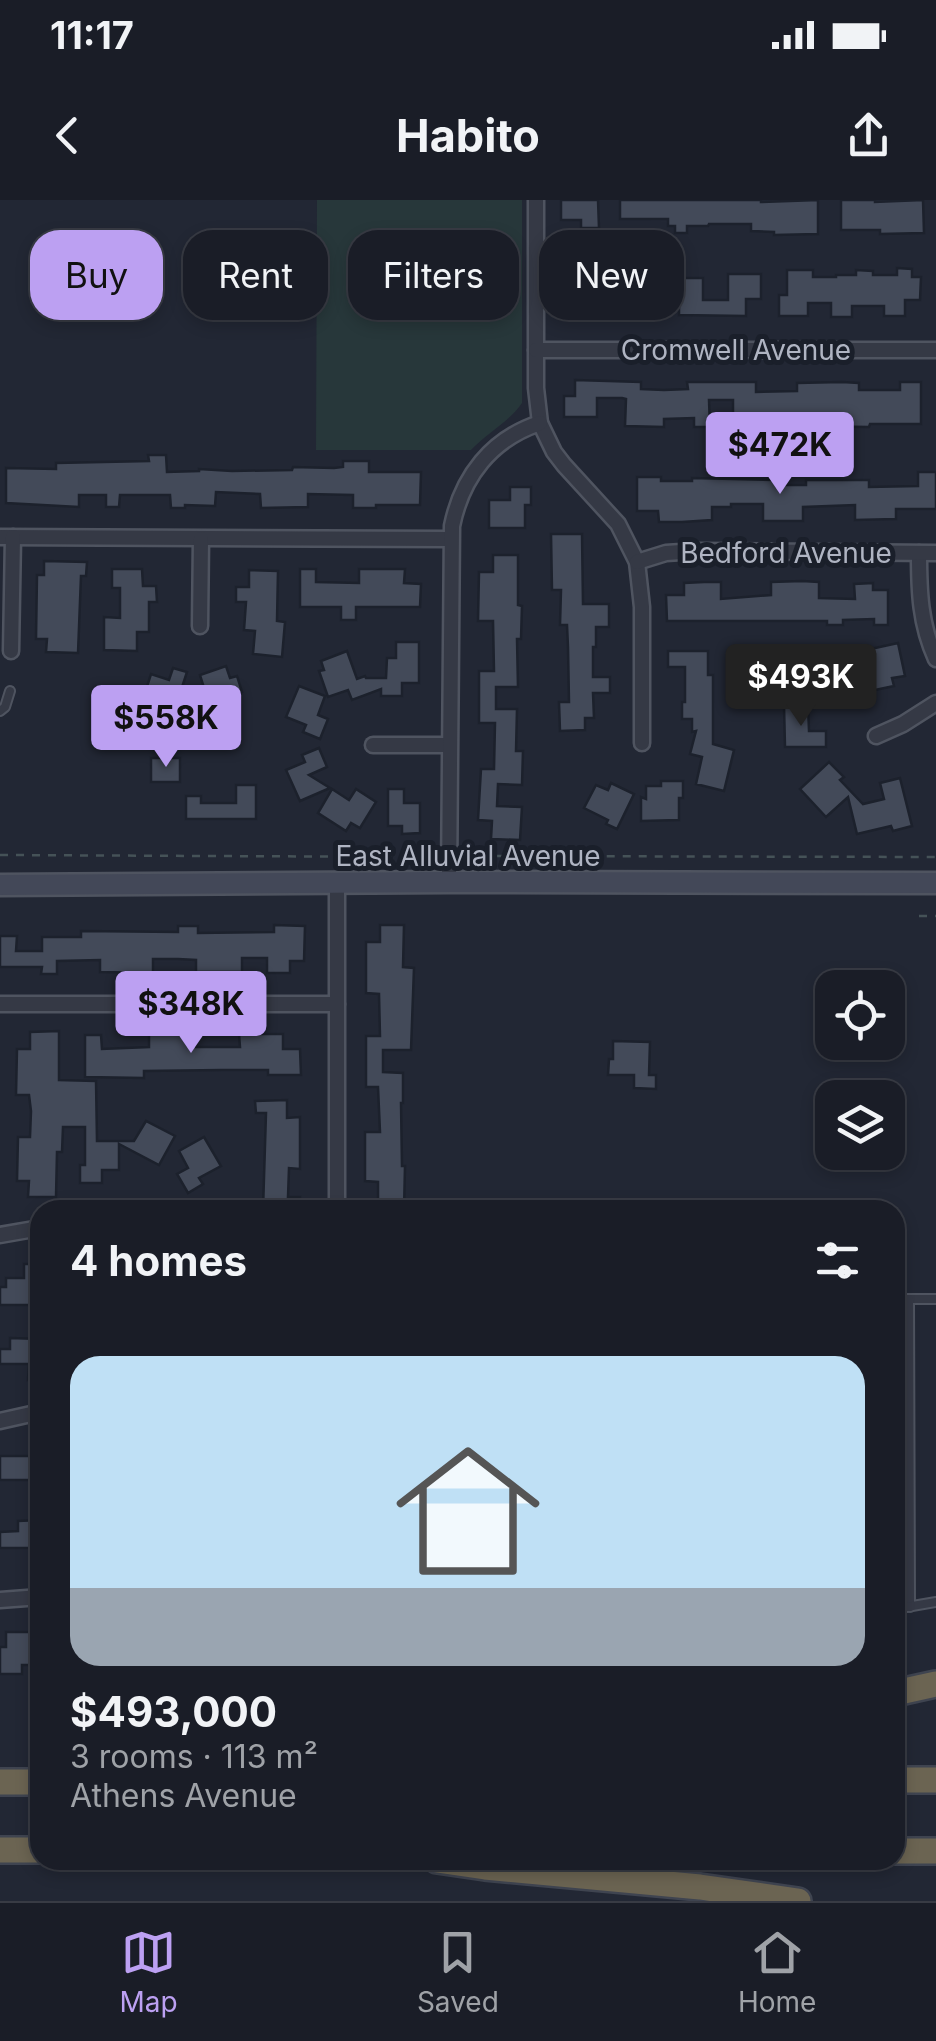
<!DOCTYPE html>
<html lang="en">
<head>
<meta charset="utf-8">
<style>
  body { margin:0; font-family:Inter,sans-serif; background:#23262f; color:#f1f3f6; height:100vh; display:flex; flex-direction:column; font-size:38px; white-space:nowrap }
  * { box-sizing:border-box; margin:0 }
  p { font-size:32px; color:#9fa2a7 }
  .icon { flex:none; width:55px; height:55px; fill:none; stroke:currentColor; stroke-width:2; stroke-linecap:round; stroke-linejoin:round }
  .map { position:relative; flex:1; overflow:hidden }
  .panel { position:absolute; left:30px; top:1000px; width:875px; height:670px; display:flex; flex-direction:column; background:#1a1d27; border-radius:30px; box-shadow:0 5px 15px #0003,0 0 0 2px #383b44 }
  .panel>* { flex:none }
  .guide { position:absolute; left:30px; top:30px; width:878px; height:90px; display:flex; gap:20px }
  .fabs { position:absolute; left:815px; top:770px; display:grid; gap:20px }
  .fabs a { display:grid; place-items:center; width:90px; height:90px; border-radius:20px; background:#1a1d27; box-shadow:0 5px 15px #0003,0 0 0 2px #383b44; font-size:50px }
  .price { position:absolute; translate:-50% -85px; padding:0 22px; border-radius:10px; background:#bca0f2; color:#111; font-size:32px; line-height:65px; filter:drop-shadow(0 2px 5px #0008) }
  .price::after { content:''; position:absolute; left:50%; top:60px; width:30px; height:22px; margin-left:-15px; background:inherit; clip-path:polygon(0 0,100% 0,50% 100%) }
  .price.on { background:#222; color:#fff }
  ul { padding:0; list-style:none }
  li { display:grid; align-content:center; gap:20px; height:530px; padding:0 40px }
  li span { display:grid; place-items:center; height:310px; border-radius:30px; color:#555 }
  li>.icon { margin-inline-start:auto }
  span .icon { width:180px; height:180px; fill:#fffc; stroke-width:1 }
  li b { font-size:42px }
  h2 { display:flex; justify-content:space-between; align-items:center; height:120px; padding:0 40px; font-size:42px }
  .pill { padding:0 35px; border-radius:30px; background:#1a1d27; box-shadow:0 5px 15px #0003,0 0 0 2px #383b44; font-size:35px; line-height:90px }
  .pill.on { background:#bca0f2; color:#111 }
  .status { display:flex; justify-content:space-between; align-items:center; height:70px; padding:0 50px; background:#1a1d27; direction:ltr }
  .status svg { height:28px; fill:currentColor }
  header { display:flex; justify-content:space-between; align-items:center; height:130px; padding:0 40px; background:#1a1d27; font-size:45px; font-weight:700 }
  .tabs { display:flex; justify-content:space-around; align-items:center; height:140px; border-top:2px solid #383b44; background:#1a1d27; font-size:28px; color:#9fa2a7 }
  .tabs a { display:grid; justify-items:center; gap:5px }
  .tabs .on { color:#bca0f2 }
  .map>svg:first-child { display:block }
</style>
</head>
<body>
<div class="status"><b>11:17</b><svg viewBox="0 0 49 12"><path d="M0 12V9h3v3zM5 12V6h3v6zM10 12V3h3v9zM15 12V0h3v12zM26 1h20v11H26zM47 4h2v5h-2z"/></svg></div>
<header><svg class="icon" aria-label="back" viewBox="0 0 24 24"><path d="M15 5l-7 7 7 7"/></svg>Habito<svg class="icon" aria-label="share" viewBox="0 0 24 24"><path d="M12 15V3M7 8l5-5 5 5M5 13v7h14v-7"/></svg></header>
<div class="map">
<svg width="936" height="1701" viewBox="0 0 936 1701">
  <rect width="100%" height="100%" fill="#222734"/>
  <path fill="#27373a" d="M317 0H522V203C509 222 487 233 471 250H316Z"/>
  <g fill="#434a59" stroke="#1c212c" stroke-width="2.5">
    <polygon points="561,0 598,0 599,28 581,28 581,20 561,20"/>
    <polygon points="620,0 761,0 761,2 818,0 818,34 774,35 774,32 751,31 751,24 709,24 708,26 687,26 687,33 675,33 675,26 668,26 668,19 620,19"/>
    <polygon points="841,0 875,0 875,2 923,0 924,33 880,34 880,30 841,30"/>
    <polygon points="897,68 912,69 912,77 921,77 920,100 905,100 905,116 884,116 884,106 852,106 852,117 831,117 831,103 808,103 808,116 779,116 779,95 787,95 787,70 813,70 813,77 836,77 836,75 856,75 856,70 873,71 873,75 897,75"/>
    <polygon points="634,70 645,70 645,80 657,80 657,103 649,103 649,114 582,115 582,106 563,107 562,73 600,72 601,92 619,92 619,77 634,77"/>
    <polygon points="728,74 761,74 761,99 746,99 746,116 679,115 679,78 703,78 703,100 728,100"/>
    <polygon points="575,180 641,182 641,189 664,190 688,189 687,182 756,182 756,192 797,191 797,183 842,182 859,183 859,190 900,190 900,182 921,182 921,224 870,224 869,227 795,226 795,233 778,233 778,225 733,225 733,200 709,200 710,227 694,227 694,218 664,219 664,227 625,226 626,199 622,198 597,198 597,217 564,217 564,196 575,196"/>
    <polygon points="148,255 166,255 167,272 199,271 199,269 232,271 292,270 293,267 334,268 343,267 343,261 369,261 369,272 421,272 420,305 376,305 376,308 353,308 353,295 308,294 308,307 261,308 260,294 216,292 215,306 185,305 185,308 171,308 170,295 120,295 119,307 106,307 106,295 79,295 79,307 6,303 6,268 56,269 56,263 149,261"/>
    <polygon points="918,272 936,272 936,309 896,309 896,319 855,320 855,305 803,307 803,321 763,321 763,304 731,304 731,307 712,307 712,320 682,322 659,322 658,311 637,311 637,277 661,277 661,281 692,281 692,278 778,280 778,285 806,285 806,280 869,280 869,287 918,286"/>
    <polygon points="510,287 531,287 531,305 525,305 525,328 489,328 489,300 510,300"/>
    <polygon points="551,334 582,334 583,404 609,404 609,427 596,427 596,447 593,447 593,477 610,477 610,493 593,493 594,518 585,518 585,530 560,531 559,502 569,502 568,447 567,425 560,425 561,390 552,390"/>
    <polygon points="493,355 518,355 518,405 522,406 521,439 517,439 518,487 496,487 496,509 517,509 516,551 523,551 522,585 498,584 497,606 522,607 520,640 491,639 492,621 478,620 481,569 494,569 495,523 479,523 479,471 494,471 493,421 478,421 479,372 493,372"/>
    <polygon points="44,361 87,362 86,376 81,376 78,453 46,452 47,439 36,439 37,375 44,375"/>
    <polygon points="112,369 142,369 143,386 156,386 157,402 149,402 149,432 137,432 137,451 104,450 104,417 120,418 120,388 112,388"/>
    <polygon points="300,369 316,369 316,382 359,383 359,369 405,369 404,383 421,384 420,407 356,407 356,420 341,420 341,407 300,407"/>
    <polygon points="249,370 278,371 277,421 285,422 282,457 253,454 255,431 244,430 246,402 236,402 236,387 249,387"/>
    <polygon points="704,382 721,382 721,399 771,395 771,382 802,381 819,382 819,398 855,399 854,384 873,383 873,390 888,390 888,425 874,425 874,419 843,420 843,425 827,425 827,421 667,421 666,395 684,395 684,383"/>
    <polygon points="396,442 419,442 419,483 402,483 402,496 381,496 381,489 352,500 348,490 328,497 319,471 324,470 321,461 347,451 357,479 365,476 366,478 386,478 387,458 396,458"/>
    <polygon points="898,443 905,476 892,478 894,486 875,490 866,450"/>
    <polygon points="668,451 708,451 708,475 713,475 713,544 734,550 724,591 696,584 702,557 690,554 696,531 692,532 692,519 682,519 682,502 685,502 685,467 668,467"/>
    <polygon points="834,458 860,486 849,497 840,487 823,503 806,485"/>
    <polygon points="226,466 230,478 237,476 242,492 216,501 212,489 205,491 200,475"/>
    <polygon points="173,468 187,472 174,512 142,502 151,474 169,480"/>
    <polygon points="299,486 325,496 318,515 328,519 320,539 303,532 306,525 286,517"/>
    <polygon points="784,505 808,505 809,531 826,531 826,547 785,547"/>
    <polygon points="319,548 327,567 309,575 330,588 300,601 286,570 305,562 302,555"/>
    <rect x="151" y="558" width="29" height="24"/>
    <polygon points="829,562 844,577 840,580 863,604 884,599 880,583 900,578 912,626 893,631 891,626 857,634 848,597 826,617 800,589"/>
    <polygon points="661,581 683,581 683,598 679,598 679,620 641,621 641,597 646,599 646,586 661,586"/>
    <polygon points="611,583 634,594 617,629 606,624 608,620 584,608 596,585 608,590"/>
    <polygon points="236,585 256,585 256,619 186,619 186,596 201,596 201,603 236,603"/>
    <polygon points="332,589 349,600 356,589 376,602 360,628 351,623 346,631 318,613"/>
    <polygon points="388,589 404,589 404,603 420,603 420,633 402,634 402,626 388,626"/>
    <polygon points="274,725 305,726 304,761 290,761 290,773 267,773 267,758 242,758 242,772 196,772 196,760 178,759 153,759 153,773 100,772 100,760 57,761 57,774 41,774 42,767 0,767 0,736 17,736 16,751 42,751 42,737 81,737 81,731 178,732 178,726 198,726 198,733 274,732"/>
    <polygon points="380,725 404,725 403,767 414,768 411,850 383,850 383,872 403,873 403,903 401,903 402,966 405,966 404,1010 378,1010 378,982 365,981 365,932 380,932 378,887 366,887 366,836 380,836 379,794 366,793 366,742 380,742"/>
    <polygon points="59,831 59,880 96,881 97,941 134,941 146,921 175,936 159,965 119,944 119,970 102,970 102,983 80,983 80,965 85,965 85,927 63,927 62,952 57,952 56,997 28,997 29,981 17,981 18,937 30,937 31,911 29,895 16,895 17,849 30,849 30,832"/>
    <polygon points="149,834 196,834 196,847 240,847 239,834 283,834 283,849 300,849 301,875 268,875 268,870 222,870 144,871 144,878 85,877 85,835 101,835 102,849 149,847"/>
    <polygon points="613,841 650,842 649,875 656,875 656,889 634,888 634,875 608,875 609,859 613,859"/>
    <polygon points="287,900 287,918 300,917 300,969 289,968 288,997 300,997 300,1010 263,1010 266,913 256,913 255,901"/>
    <polygon points="204,937 221,966 199,978 203,984 188,993 177,974 188,968 179,951"/>
    <polygon points="24,1064 40,1064 38,1105 0,1105 0,1087 6,1087 6,1078 24,1078"/>
    <polygon points="10,1138 40,1139 40,1180 28,1180 29,1164 0,1164 0,1149 10,1149"/>
    <rect x="0" y="1256" width="40" height="24"/>
    <polygon points="40,1320 40,1348 0,1348 0,1332 18,1331 18,1321"/>
    <polygon points="6,1432 40,1432 40,1465 22,1465 22,1474 0,1474 0,1447 6,1447"/>
  </g>
  <g fill="none" stroke-linecap="round" stroke-linejoin="round">
    <g stroke="#4f5460" stroke-width="12">
      <g id="lane">
        <polyline points="0,511 5,507 10,491"/>
        <polyline points="895,1099 936,1099"/>
        <polyline points="909,1099 910,1407"/>
        <polyline points="895,1409 936,1402"/>
      </g>
    </g>
    <g stroke="#4f5460" stroke-width="19">
      <g id="street">
        <polyline points="536,0 536,188 540,223 554,252 564,265 618,324 637,362 642,407 642,543"/>
        <polyline points="536,150 936,150"/>
        <polyline points="0,337 450,339"/>
        <path d="M919 353C919 391 920 424 936 459"/>
        <polyline points="637,362 666,353 697,351 936,353"/>
        <polyline points="200,426 201,339"/>
        <polyline points="11,451 13,337"/>
        <polyline points="876,536 903,524 936,503"/>
        <polyline points="373,545 449,545"/>
        <path d="M449 682 452 326C462 277 491 239 540 223"/>
        <polyline points="0,804 337,804"/>
        <polyline points="337,1010 337,684"/>
        <polyline points="0,1035 40,1028"/>
        <polyline points="0,1221 40,1212"/>
        <polyline points="0,1400 40,1397"/>
      </g>
    </g>
    <g stroke="#4f5460" stroke-width="25">
      <polyline id="secondary" points="0,685 449,682 936,683"/>
    </g>
    <g stroke="#3f4450" stroke-width="30">
      <g id="highway">
        <polyline points="895,1493 936,1484"/>
        <polyline points="895,1580 936,1580"/>
        <polyline points="0,1582 40,1582"/>
        <polyline points="0,1650 40,1650"/>
        <polyline points="895,1651 936,1651"/>
        <polyline points="437,1660 485,1667 700,1687 798,1701"/>
      </g>
    </g>
    <g stroke="#455257" stroke-width="2.5" stroke-dasharray="8 8" stroke-linecap="butt">
      <polyline points="0,655 420,657 435,660"/>
      <polyline points="463,659 479,656 936,657"/>
      <polyline points="919,716 936,716"/>
    </g>
    <use href="#lane" stroke="#353945" stroke-width="8"/>
    <use href="#street" stroke="#353945" stroke-width="14"/>
    <use href="#secondary" stroke="#434858" stroke-width="20"/>
    <use href="#highway" stroke="#6b6452" stroke-width="25"/>
  </g>
  <g text-anchor="middle" stroke-width="10" stroke-linejoin="round" paint-order="stroke">
    <g font-size="28" fill="#afb4c2" stroke="#1a1f2a">
      <text x="736" y="160">Cromwell Avenue</text>
      <text x="786" y="363">Bedford Avenue</text>
      <text x="468" y="666">East Alluvial Avenue</text>
    </g>
  </g>
</svg>
<div class="fabs">
<a><svg class="icon" aria-label="locate" viewBox="0 0 24 24"><circle cx="12" cy="12" r="6"/><path d="M12 2v4M12 18v4M2 12h4M18 12h4"/></svg></a>
<a><svg class="icon" aria-label="layers" viewBox="0 0 24 24"><path d="M12 4l9 5-9 5-9-5zM3 14l9 5 9-5"/></svg></a>
</div>
<b class="price" style="left:780px;top:297px">$472K</b>
<b class="price on" style="left:801px;top:529px">$493K</b>
<b class="price" style="left:166px;top:570px">$558K</b>
<b class="price" style="left:191px;top:856px">$348K</b>
<div class="guide">
<a class="pill on">Buy</a>
<a class="pill">Rent</a>
<a class="pill">Filters</a>
<a class="pill">New</a>
</div>
<section class="panel">
<h2>4 homes<svg class="icon" aria-label="filters" viewBox="0 0 24 24"><path d="M4 7h16M4 17h16"/><circle cx="9" cy="7" r="2"/><circle cx="15" cy="17" r="2"/></svg></h2>
<ul>
<li><span style="background:linear-gradient(#bfe0f5 75%,#9aa5b1 0)"><svg class="icon" aria-label="home" viewBox="0 0 24 24"><path d="M3 11l9-7 9 7M6 9v11h12V9"/></svg></span><div><b>$493,000</b><p>3 rooms · 113 m²</p><p>Athens Avenue</p></div></li>
</ul>
</section>
</div>
<nav class="tabs">
<a class="on"><svg class="icon" aria-label="map" viewBox="0 0 24 24"><path d="M3 6l6-2 6 2 6-2v14l-6 2-6-2-6 2zM9 4v14M15 6v14"/></svg>Map</a>
<a><svg class="icon" aria-label="saved" viewBox="0 0 24 24"><path d="M7 4h10v16l-5-4-5 4z"/></svg>Saved</a>
<a><svg class="icon" aria-label="home" viewBox="0 0 24 24"><path d="M3 11l9-7 9 7M6 9v11h12V9"/></svg>Home</a>
</nav>
</body>
</html>
